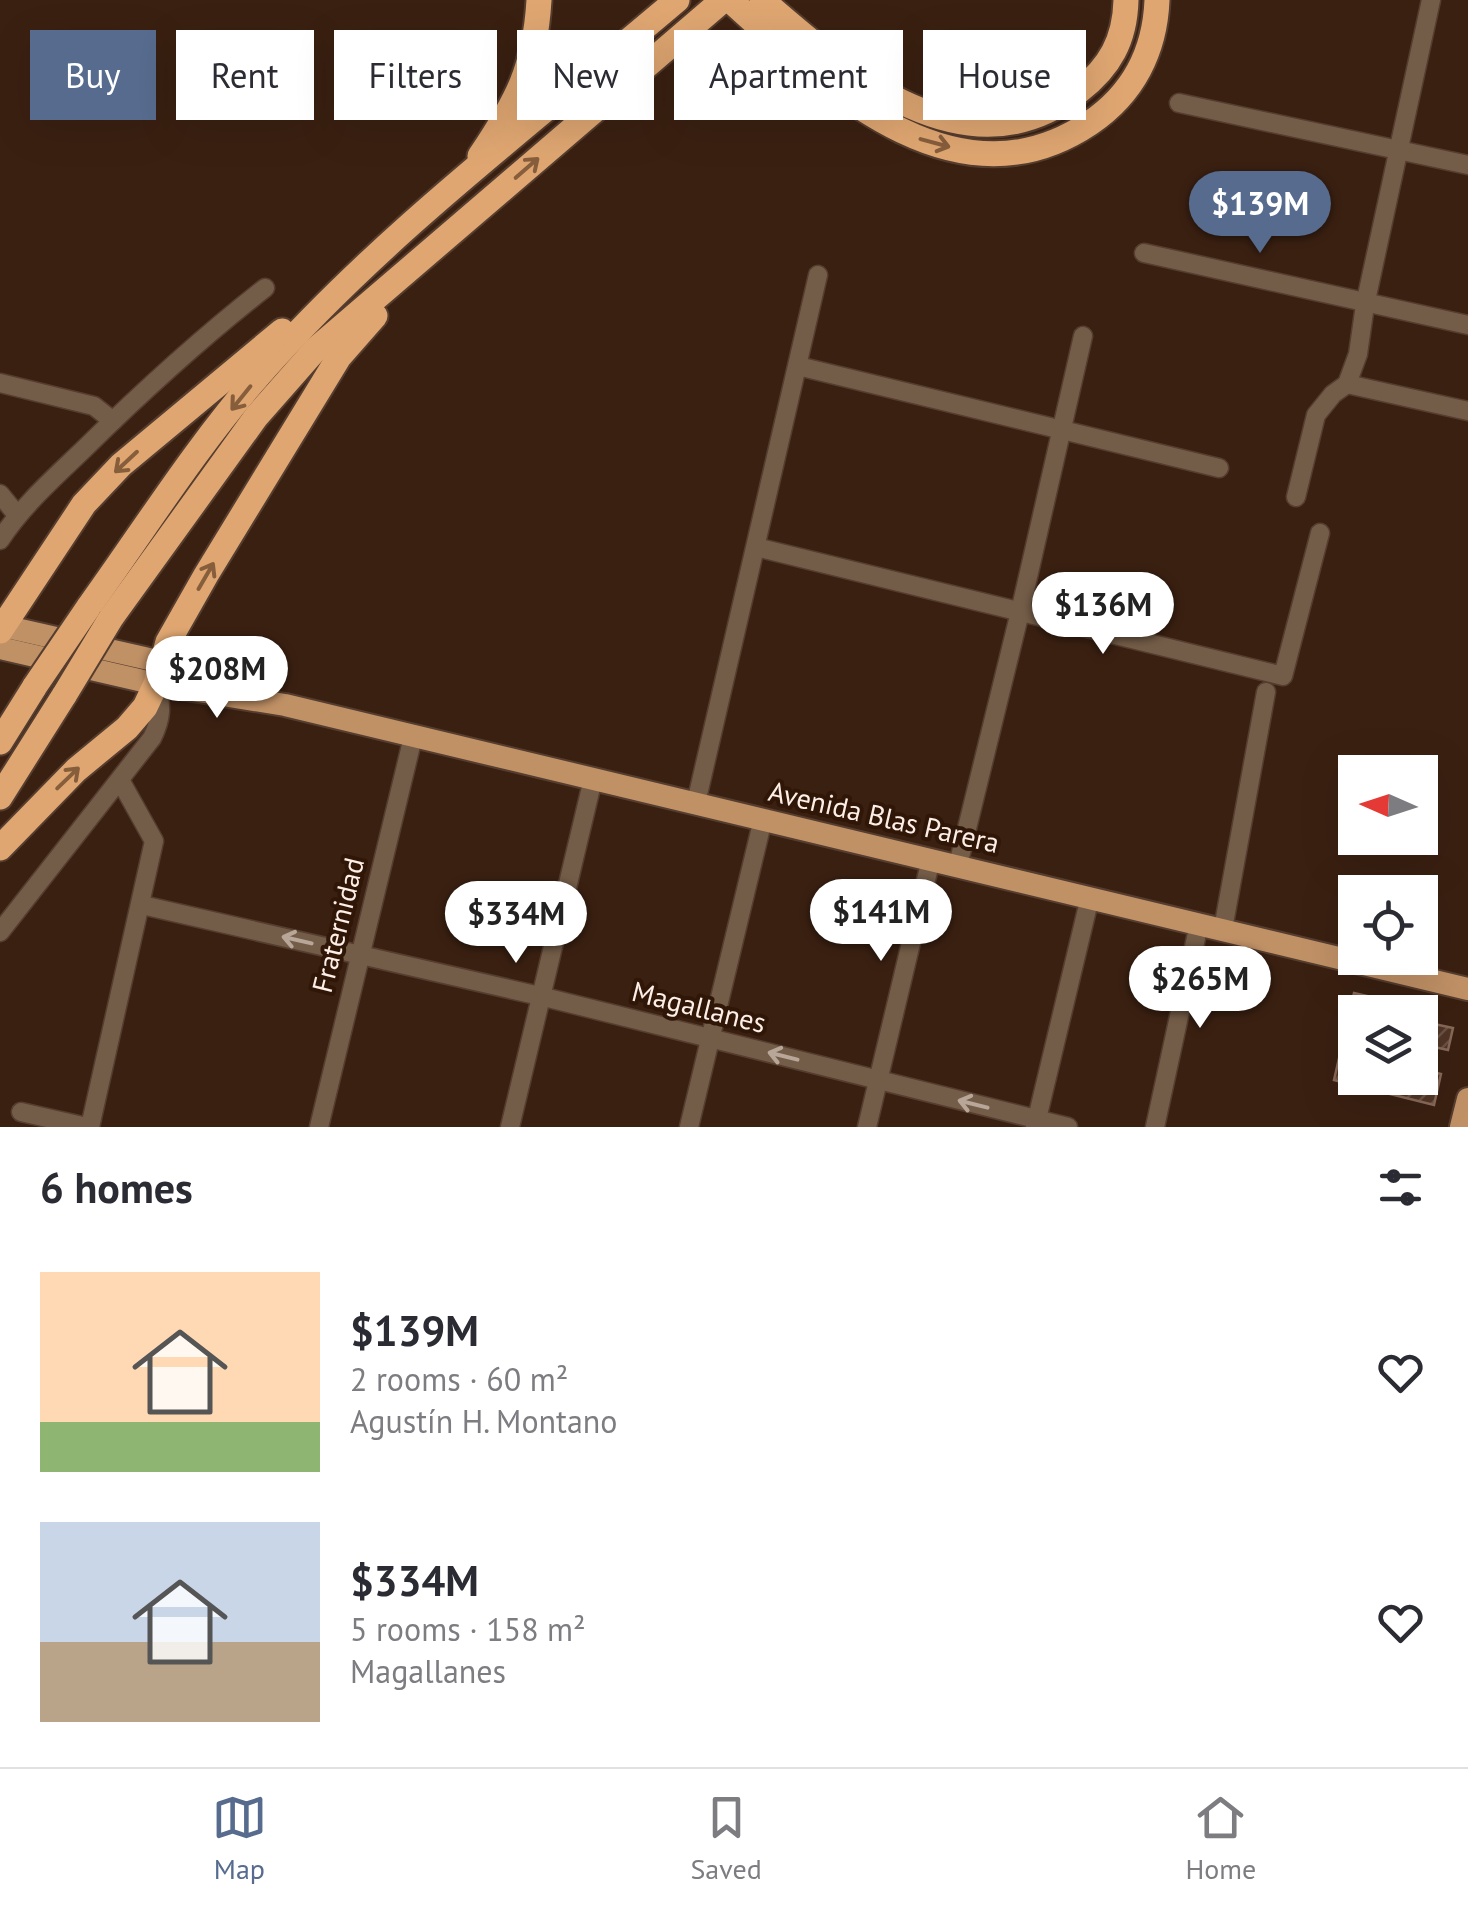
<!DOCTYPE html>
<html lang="en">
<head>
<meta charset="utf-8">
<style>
  body { margin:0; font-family:"PT Sans",sans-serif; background:#f7f7f7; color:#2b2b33; height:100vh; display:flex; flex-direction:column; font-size:38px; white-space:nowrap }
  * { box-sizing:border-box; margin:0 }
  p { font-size:32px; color:#7c7c81 }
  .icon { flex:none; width:55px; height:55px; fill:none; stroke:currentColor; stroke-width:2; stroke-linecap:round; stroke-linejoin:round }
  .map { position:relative; height:1127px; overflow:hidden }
  .drawer { display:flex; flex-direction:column; background:#fff; flex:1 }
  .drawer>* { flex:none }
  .banner { position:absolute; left:30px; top:30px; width:1410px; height:90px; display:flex; gap:20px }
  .needle { width:65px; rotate:273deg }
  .controls { position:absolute; left:1338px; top:755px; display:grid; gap:20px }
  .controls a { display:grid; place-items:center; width:100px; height:100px; border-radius:0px; background:#fff; box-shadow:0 10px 40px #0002; font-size:50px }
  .price { position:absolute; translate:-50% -85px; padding:0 22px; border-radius:35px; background:#fff; color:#222; font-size:32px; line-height:65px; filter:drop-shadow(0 2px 5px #0008) }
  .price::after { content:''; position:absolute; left:50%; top:60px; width:30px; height:22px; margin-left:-15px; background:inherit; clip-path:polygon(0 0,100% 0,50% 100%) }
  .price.active { background:#566b8d; color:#fff }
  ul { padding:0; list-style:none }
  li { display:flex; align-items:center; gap:30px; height:250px; padding:0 40px }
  li span { display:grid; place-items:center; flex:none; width:280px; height:200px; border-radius:0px; color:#555 }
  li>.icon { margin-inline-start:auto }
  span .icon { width:120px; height:120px; fill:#fffc; stroke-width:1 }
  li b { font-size:42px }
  h2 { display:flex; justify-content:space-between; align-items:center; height:120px; padding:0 40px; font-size:42px }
  .chip { padding:0 35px; border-radius:0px; background:#fff; box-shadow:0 10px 40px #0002; font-size:35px; line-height:90px }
  .chip.active { background:#566b8d; color:#fff }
  .menu { display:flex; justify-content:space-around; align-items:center; height:140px; border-top:2px solid #e1e1e2; background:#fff; font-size:28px; color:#7c7c81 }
  .menu a { display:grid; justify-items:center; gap:5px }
  .menu .active { color:#566b8d }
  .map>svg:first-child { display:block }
</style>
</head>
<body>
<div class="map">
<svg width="1468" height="1127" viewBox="0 0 1468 1127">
  <defs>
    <pattern id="building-hatch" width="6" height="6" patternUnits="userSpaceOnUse" patternTransform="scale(2.5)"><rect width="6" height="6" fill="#523626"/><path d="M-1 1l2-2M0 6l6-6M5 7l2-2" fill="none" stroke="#6c5346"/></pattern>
  </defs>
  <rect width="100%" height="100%" fill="#3a2011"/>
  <g fill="url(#building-hatch)" stroke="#896a59" stroke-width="2.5">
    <polygon points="1354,993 1371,997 1367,1012 1355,1012 1355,1078 1420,1078 1420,1069 1441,1074 1434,1105 1334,1080"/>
    <polygon points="1420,1021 1453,1028 1448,1050 1420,1044"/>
  </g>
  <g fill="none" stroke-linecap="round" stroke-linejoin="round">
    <g stroke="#553d2f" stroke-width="21">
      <g id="minor">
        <polyline points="1179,103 1468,165"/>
        <polyline points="1144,253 1468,325"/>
        <polyline points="798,366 1219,468"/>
        <polyline points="0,383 94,406 113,421"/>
        <polyline points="1347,384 1468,411"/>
        <polyline points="0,494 17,515"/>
        <polyline points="1296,497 1316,415 1333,394 1347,384 1358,354 1365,305 1431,0"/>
        <path d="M0 540C23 505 54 478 84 449 142 392 201 338 265 288"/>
        <polyline points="756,547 1283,676 1320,533"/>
        <polyline points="696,803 818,275"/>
        <polyline points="958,865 1020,612 1083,336"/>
        <polyline points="142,905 540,996 1068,1127"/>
        <polyline points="1223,929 1266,692"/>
        <path d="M0 932 152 738C162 718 162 706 156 684"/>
        <polyline points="21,1112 87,1127"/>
        <polyline points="90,1127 154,841 120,780"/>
        <polyline points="319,1127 413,737"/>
        <polyline points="510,1127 593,779"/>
        <polyline points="689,1127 763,819"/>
        <polyline points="867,1127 931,859"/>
        <polyline points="1035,1127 1090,897"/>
        <polyline points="1155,1127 1199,924"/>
      </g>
    </g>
    <g stroke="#553d2f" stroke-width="26">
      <g id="major">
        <polyline points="3,626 162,662 226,685"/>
        <polyline points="0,648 156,684 285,705 1468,989"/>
        <polyline points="1461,1127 1468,1099"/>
      </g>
    </g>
    <g stroke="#553d2f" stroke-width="29">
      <g id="highway">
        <path d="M730 0C825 86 956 213 1090 123 1133 94 1155 51 1157 0"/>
        <path d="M762 0C846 73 967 179 1079 91 1110 67 1125 40 1126 0"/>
        <path d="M480 156C517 101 535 68 539 0"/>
        <path d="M88 608C144 530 196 447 259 375 382 235 536 120 677 0"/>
        <polyline points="111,618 256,417 315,350 723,0"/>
        <polyline points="0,631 84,504 121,465 282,331"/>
        <polyline points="0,742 35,686"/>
        <polyline points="0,797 65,694"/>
        <polyline points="0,848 76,770 127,728 145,707 156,684 168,642 206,575 339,357 375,316"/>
      </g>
    </g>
    <use href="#minor" stroke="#745d48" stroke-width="18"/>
    <use href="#major" stroke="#c19166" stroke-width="22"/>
    <use href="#highway" stroke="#dfa671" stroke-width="25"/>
    <g stroke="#553d2f" stroke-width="29" stroke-linecap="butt">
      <g id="highway-bridge">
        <polyline points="35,686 88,608"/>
        <polyline points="65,694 111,618"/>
      </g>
    </g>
    <use href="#highway-bridge" stroke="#dfa671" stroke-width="25"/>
  </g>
  <defs><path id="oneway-shaft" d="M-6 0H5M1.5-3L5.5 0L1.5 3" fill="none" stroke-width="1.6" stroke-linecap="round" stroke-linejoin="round" transform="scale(2.5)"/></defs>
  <g stroke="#875e3c">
    <use href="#oneway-shaft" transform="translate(935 143) rotate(15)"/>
    <use href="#oneway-shaft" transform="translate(527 168) rotate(-41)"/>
    <use href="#oneway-shaft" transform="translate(241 398) rotate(129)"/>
    <use href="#oneway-shaft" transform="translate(126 462) rotate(137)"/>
    <use href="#oneway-shaft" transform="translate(206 576) rotate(-60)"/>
    <use href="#oneway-shaft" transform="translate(68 778) rotate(-44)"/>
  </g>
  <g stroke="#b8a698">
    <use href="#oneway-shaft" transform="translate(297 940) rotate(-167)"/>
    <use href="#oneway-shaft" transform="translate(783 1056) rotate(-166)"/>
    <use href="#oneway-shaft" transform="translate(973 1104) rotate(-166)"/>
  </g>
  <g text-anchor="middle" stroke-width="8" stroke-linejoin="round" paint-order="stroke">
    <g font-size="28" fill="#fdefe7" stroke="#2f1607">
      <text transform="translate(884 817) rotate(13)" y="10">Avenida Blas Parera</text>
      <text transform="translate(338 925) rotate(-76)" y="10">Fraternidad</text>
      <text transform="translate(699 1007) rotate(14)" y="10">Magallanes</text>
    </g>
  </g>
</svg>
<div class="controls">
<a><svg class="needle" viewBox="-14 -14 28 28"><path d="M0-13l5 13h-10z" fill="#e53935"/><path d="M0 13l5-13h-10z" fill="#7c7c81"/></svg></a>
<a><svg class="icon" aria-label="locate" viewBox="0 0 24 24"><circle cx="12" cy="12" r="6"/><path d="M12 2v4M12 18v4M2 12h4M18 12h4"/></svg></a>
<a><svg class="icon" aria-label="layers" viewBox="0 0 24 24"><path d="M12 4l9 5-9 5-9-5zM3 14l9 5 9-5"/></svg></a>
</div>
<b class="price active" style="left:1260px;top:256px">$139M</b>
<b class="price" style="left:1103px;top:657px">$136M</b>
<b class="price" style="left:217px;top:721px">$208M</b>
<b class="price" style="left:881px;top:964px">$141M</b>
<b class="price" style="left:516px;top:966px">$334M</b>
<b class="price" style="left:1200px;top:1031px">$265M</b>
<div class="banner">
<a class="chip active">Buy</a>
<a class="chip">Rent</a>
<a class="chip">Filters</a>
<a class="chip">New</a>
<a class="chip">Apartment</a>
<a class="chip">House</a>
</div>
</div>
<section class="drawer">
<h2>6 homes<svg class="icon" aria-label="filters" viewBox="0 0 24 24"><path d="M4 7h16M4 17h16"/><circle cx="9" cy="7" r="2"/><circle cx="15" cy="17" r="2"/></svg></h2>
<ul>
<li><span style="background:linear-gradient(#ffd9b3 75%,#8fb573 0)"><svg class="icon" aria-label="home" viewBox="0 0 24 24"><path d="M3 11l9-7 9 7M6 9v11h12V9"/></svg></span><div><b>$139M</b><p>2 rooms · 60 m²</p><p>Agustín H. Montano</p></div><svg class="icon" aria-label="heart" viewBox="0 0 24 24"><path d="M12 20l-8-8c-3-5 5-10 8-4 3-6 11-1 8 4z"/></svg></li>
<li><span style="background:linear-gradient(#c9d6e8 60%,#b9a48a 0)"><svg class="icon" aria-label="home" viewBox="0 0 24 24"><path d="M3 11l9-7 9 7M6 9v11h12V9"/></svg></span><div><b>$334M</b><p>5 rooms · 158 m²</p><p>Magallanes</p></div><svg class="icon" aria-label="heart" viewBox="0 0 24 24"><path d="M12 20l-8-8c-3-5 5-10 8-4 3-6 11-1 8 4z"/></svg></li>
</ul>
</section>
<nav class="menu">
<a class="active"><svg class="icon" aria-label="map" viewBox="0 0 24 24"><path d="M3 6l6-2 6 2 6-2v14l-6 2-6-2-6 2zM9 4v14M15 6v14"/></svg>Map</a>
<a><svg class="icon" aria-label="saved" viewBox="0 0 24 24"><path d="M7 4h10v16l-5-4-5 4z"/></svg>Saved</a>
<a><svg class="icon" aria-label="home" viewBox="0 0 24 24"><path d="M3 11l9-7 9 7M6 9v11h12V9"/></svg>Home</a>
</nav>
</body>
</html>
